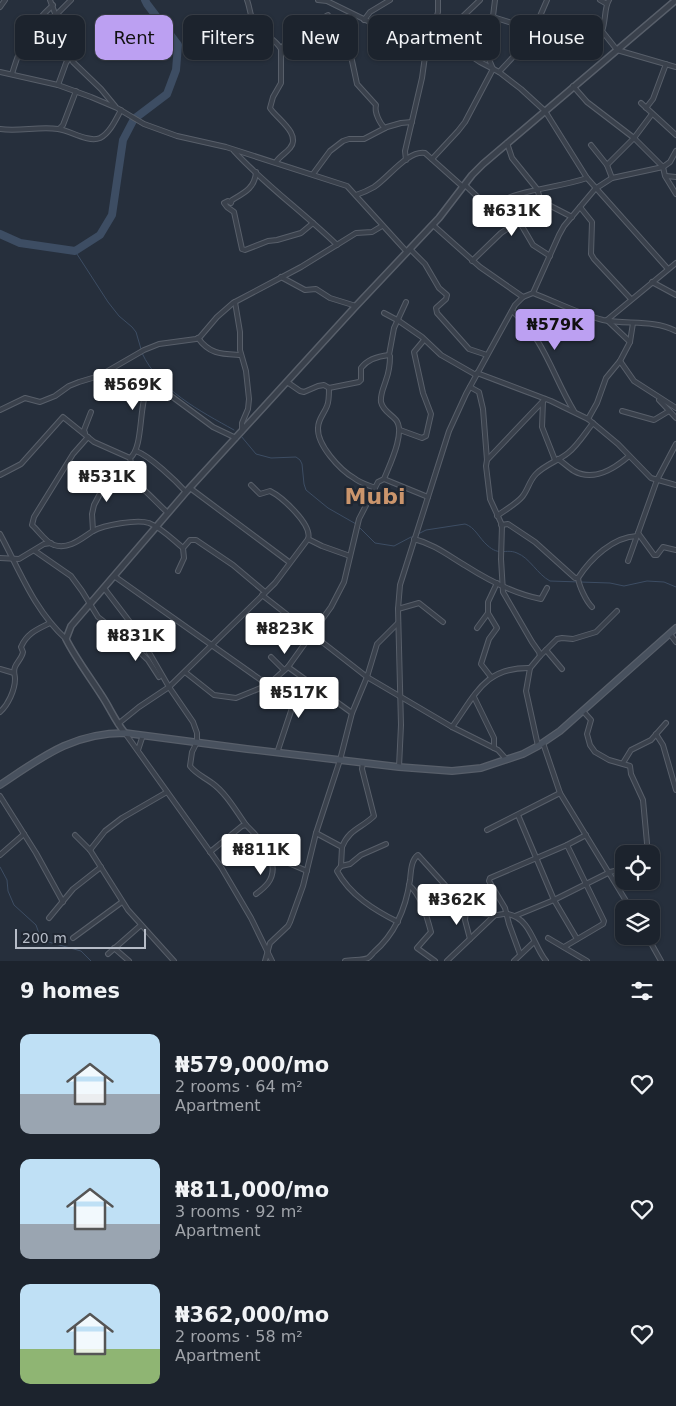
<!DOCTYPE html>
<html lang="en">
<head>
<meta charset="utf-8">
<style>
  body { margin:0; font-family:"DejaVu Sans",sans-serif; background:#292f39; color:#f1f3f6; height:100vh; display:flex; flex-direction:column; font-size:19px; white-space:nowrap }
  * { box-sizing:border-box; margin:0 }
  p { font-size:16px; color:#a0a4aa }
  .icon { flex:none; width:28px; height:28px; fill:none; stroke:currentColor; stroke-width:2; stroke-linecap:round; stroke-linejoin:round }
  .map { position:relative; height:961px; overflow:hidden }
  .drawer { display:flex; flex-direction:column; background:#1c232d; flex:1 }
  .drawer>* { flex:none }
  .guide { position:absolute; left:15px; top:15px; width:646px; height:45px; display:flex; gap:10px }
  .controls { position:absolute; left:615px; top:845px; display:grid; gap:10px }
  .controls a { display:grid; place-items:center; width:45px; height:45px; border-radius:10px; background:#1c232d; box-shadow:0 1px 4px #0004,0 0 0 1px #3a4049; font-size:25px }
  .scale { position:absolute; left:15px; bottom:12px; width:131px; box-sizing:border-box; padding-left:5px; border:2px solid #b6bcc7; border-top:0; font-size:14px; line-height:18px; white-space:nowrap; color:#b6bcc7; -webkit-text-stroke:4px #1f2631; paint-order:stroke }
  .price { position:absolute; translate:-50% -42px; padding:0 11px; border-radius:5px; background:#fff; color:#222; font-size:16px; line-height:32px; filter:drop-shadow(0 1px 2px #0008) }
  .price::after { content:''; position:absolute; left:50%; top:30px; width:15px; height:11px; margin-left:-8px; background:inherit; clip-path:polygon(0 0,100% 0,50% 100%) }
  .price.current { background:#bca0f2; color:#111 }
  ul { padding:0; list-style:none }
  li { display:flex; align-items:center; gap:15px; height:125px; padding:0 20px }
  li span { display:grid; place-items:center; flex:none; width:140px; height:100px; border-radius:10px; color:#555 }
  li>.icon { margin-inline-start:auto }
  span .icon { width:60px; height:60px; fill:#fffc; stroke-width:1 }
  li b { font-size:21px }
  h2 { display:flex; justify-content:space-between; align-items:center; height:60px; padding:0 20px; font-size:21px }
  .chip { padding:0 18px; border-radius:10px; background:#1c232d; box-shadow:0 1px 4px #0004,0 0 0 1px #3a4049; font-size:18px; line-height:45px }
  .chip.current { background:#bca0f2; color:#111 }
  .map>svg:first-child { display:block }
</style>
</head>
<body>
<div class="map">
<svg width="676" height="961" viewBox="0 0 676 961">
  <rect width="100%" height="100%" fill="#262f3c"/>
  <g fill="none" stroke-linecap="round" stroke-linejoin="round">
    <g stroke="#3d4d63" stroke-width="1">
      <polyline points="75,251 108,302 119,316 132,327 136,332 141,349"/>
      <path d="M142 353C159 390 200 411 234 430"/>
      <polyline points="241,436 256,454 271,458 296,457 300,460 302,464 304,484 306,490 328,508 356,524 375,543 394,546 411,537"/>
      <path d="M418 534 426 530 465 524C475 527 479 538 487 545 500 557 505 548 517 553 530 558 537 574 550 581L610 583 624 586 647 581 664 582 676 587"/>
      <polyline points="0,867 7,880 8,891 14,905 36,925 40,936 45,941 81,951 91,961"/>
    </g>
    <polyline stroke="#3d4d63" stroke-width="8" points="0,234 20,243 75,251 100,235 112,215 123,140 134,119 167,94 176,70 178,45 147,4 145,0"/>
    <g stroke="#585f6a" stroke-width="6">
      <g id="minor">
        <polyline points="50,0 73,62 101,89 115,106"/>
        <path d="M247 0C250 7 250 18 255 24 262 34 275 38 281 49"/>
        <polyline points="318,0 327,1 382,28 417,30 438,34 480,62 499,72 521,89 545,111 587,178 668,269"/>
        <polyline points="600,0 607,4"/>
        <polyline points="0,7 5,0"/>
        <polyline points="56,15 71,0"/>
        <polyline points="493,17 512,23 536,27"/>
        <polyline points="364,20 370,12 390,0"/>
        <polyline points="538,24 563,29 596,29 602,31 617,50 676,67"/>
        <path d="M602 31C606 21 604 8 609 0"/>
        <polyline points="438,34 457,22 480,0"/>
        <polyline points="493,69 488,57 495,0"/>
        <polyline points="0,72 58,85 91,97 117,108 144,124 177,136 226,147 347,186 407,252"/>
        <polyline points="499,72 530,39 547,0"/>
        <path d="M12 74C22 41 27 29 53 5"/>
        <polyline points="58,85 66,63 70,57"/>
        <polyline points="573,86 587,102 634,138 663,167 665,176 676,194"/>
        <polyline points="641,103 676,135"/>
        <polyline points="646,108 653,99 666,64"/>
        <path d="M0 129C19 132 39 126 58 129 69 130 88 143 100 138 110 133 116 119 121 110"/>
        <polyline points="59,129 63,125 76,91"/>
        <polyline points="507,143 512,158 537,189 541,201 572,217"/>
        <polyline points="591,145 607,165 612,178"/>
        <path d="M234 151C265 185 303 212 337 245"/>
        <polyline points="432,159 458,131 465,122 493,69"/>
        <polyline points="406,160 405,151 422,78 427,42 432,33 438,12 438,0"/>
        <path d="M276 162C280 156 286 153 290 148 302 134 276 118 270 108L273 97 281 83V49L284 45 304 35 316 22 328 15 337 27 338 34 351 56 357 84 376 105C374 112 380 124 385 128"/>
        <polyline points="607,165 634,138 652,114"/>
        <path d="M256 172C255 188 244 193 232 200L231 203 228 201 224 203 227 207 234 212 242 249 245 250 268 241 277 240 301 233 313 223"/>
        <polyline points="313,174 330,151 343,141 349,139 364,139 387,127 401,123 412,122"/>
        <polyline points="666,176 676,177"/>
        <path d="M465 185 484 203 492 206C521 188 555 189 587 178"/>
        <path d="M356 195C362 193 369 190 374 187 389 177 408 150 425 153L463 187"/>
        <polyline points="501,201 519,221 533,245 550,256"/>
        <polyline points="580,207 592,222 591,254 594,259 631,299"/>
        <polyline points="433,225 480,267 523,297"/>
        <polyline points="410,249 425,264 439,288 447,295 446,299 436,308 437,313 469,349 487,355"/>
        <polyline points="472,261 501,233 519,221 541,201"/>
        <polyline points="281,277 305,290 316,289 330,298 356,306"/>
        <polyline points="652,282 676,295"/>
        <path d="M533 293C556 302 579 314 603 320 627 325 653 319 676 331"/>
        <polyline points="235,302 240,332 240,350 246,371 249,399 248,409 242,423 242,431"/>
        <path d="M512 311C545 339 552 375 574 411"/>
        <polyline points="384,313 399,321 422,337 441,355 476,375"/>
        <path d="M198 338C210 355 223 354 241 355"/>
        <polyline points="630,342 607,320 676,263"/>
        <polyline points="620,361 634,381 676,408"/>
        <polyline points="477,373 551,401 588,419 618,444 651,478 676,485"/>
        <path d="M287 382 300 391 304 392 318 386 324 385 329 388 359 382 361 380V368C367 360 379 356 389 355"/>
        <polyline points="470,387 479,392 483,409 487,460 486,466 490,499 502,525 501,559 503,592 532,642 539,652 540,656 530,668 526,691 538,746"/>
        <path d="M329 388C329 392 329 402 327 406 324 414 318 419 318 428 317 445 340 470 354 478 360 483 368 485 375 488"/>
        <polyline points="659,400 676,418"/>
        <polyline points="543,401 542,427 555,460"/>
        <polyline points="0,410 25,398 40,402 55,396 69,386 79,382 99,376 144,350 159,344 196,339 200,337 217,317 233,303 301,267 356,233 372,232 382,226"/>
        <polyline points="622,411 654,420 669,411"/>
        <polyline points="588,419 597,403 606,378 620,361 630,342 633,323"/>
        <polyline points="400,430 422,438 426,436 431,414 423,393 414,352 424,340"/>
        <polyline points="85,433 84,430 91,412"/>
        <path d="M88 437 73 454 34 517 32 525C38 530 46 543 54 545 69 550 82 538 93 531 104 525 137 519 149 523 162 528 173 540 183 548L184 558 178 571"/>
        <path d="M136 451C150 456 176 481 186 492"/>
        <path d="M130 458C145 446 137 399 151 383L163 390 213 427 236 438"/>
        <path d="M558 459C564 463 569 468 574 471 594 482 614 469 629 456"/>
        <polyline points="487,460 545,399"/>
        <polyline points="0,475 21,464 63,417 94,442 130,458 133,472 129,479"/>
        <polyline points="384,479 428,497"/>
        <polyline points="190,488 289,562"/>
        <path d="M497 516C505 510 516 504 522 497 528 490 529 481 536 474 546 464 558 461 568 453 578 445 585 433 593 423"/>
        <path d="M501 525 508 524 535 542 575 578H578C591 558 613 537 637 536"/>
        <path d="M93 531 92 514 94 505 112 471C132 473 153 500 168 513"/>
        <polyline points="638,533 654,555 657,555 663,547 676,550"/>
        <path d="M0 534C20 571 34 610 66 639"/>
        <polyline points="308,539 322,546 350,556"/>
        <path d="M414 539C434 544 449 556 466 566 488 580 515 594 541 599L547 588"/>
        <polyline points="183,548 190,540 196,540 233,565 265,592"/>
        <polyline points="35,551 71,576 82,591 98,617 125,638 148,660 159,677"/>
        <polyline points="0,558 19,559 44,544 51,543"/>
        <polyline points="628,561 657,480 676,444"/>
        <polyline points="114,576 268,685"/>
        <path d="M578 578C579 586 586 601 592 607"/>
        <path d="M104 588 136 630 169 687 193 722 197 733V742L192 752 190 766C196 774 204 777 212 783 226 793 236 811 246 825"/>
        <polyline points="262,595 367,677 452,727 498,750 507,760"/>
        <polyline points="398,609 419,603 443,622"/>
        <polyline points="488,613 497,628 489,639 481,664 491,677"/>
        <polyline points="477,628 488,613 488,602 497,583"/>
        <polyline points="670,634 676,642"/>
        <polyline points="125,638 136,630"/>
        <polyline points="546,650 562,669"/>
        <polyline points="540,656 557,639 562,638 573,639 596,632 617,611"/>
        <polyline points="271,657 284,670"/>
        <polyline points="288,667 352,713"/>
        <polyline points="0,669 14,673"/>
        <path d="M185 672 214 695 236 698 268 685 288 667 331 607 344 582 359 519 378 482 384 479C389 466 406 432 396 420 391 414 383 411 381 402 380 394 384 387 386 380 389 372 390 364 390 356L389 355 394 328 406 302"/>
        <polyline points="474,697 494,738 494,748"/>
        <polyline points="583,711 591,720 587,734 590,745 595,752 609,760 630,766 631,774 643,800 648,854"/>
        <path d="M0 712C8 705 15 690 15 679 15 674 13 672 15 667 17 662 22 658 23 652L21 647C27 633 38 629 50 623"/>
        <path d="M118 724 139 707 169 687 275 583 308 539C313 525 282 497 270 491L260 494 251 485"/>
        <path d="M452 727C476 694 485 667 530 668"/>
        <polyline points="125,733 221,867 251,918 272,961"/>
        <polyline points="656,734 663,745 676,790"/>
        <polyline points="543,743 560,793 631,909"/>
        <polyline points="138,750 143,735"/>
        <polyline points="277,753 293,705 304,679"/>
        <polyline points="623,763 631,750 651,740 666,723"/>
        <polyline points="399,767 401,725 398,609 400,585 449,431 466,394 515,305 523,297 533,293 559,235 564,226 595,189 612,178 663,167 670,162 676,151"/>
        <polyline points="0,796 36,853 63,902"/>
        <polyline points="518,815 554,900 577,939"/>
        <polyline points="487,830 560,793"/>
        <path d="M316 833 342 847 341 866 337 871C350 895 374 910 398 922"/>
        <polyline points="75,835 90,850 128,910 174,961"/>
        <path d="M342 847C349 829 362 828 374 816L362 769 363 763"/>
        <polyline points="90,850 105,831 122,818 167,792"/>
        <path d="M210 852 242 826 246 825 249 828C262 841 282 864 268 883 265 887 260 891 256 894"/>
        <polyline points="0,855 24,834"/>
        <polyline points="270,858 277,858 307,871"/>
        <polyline points="341,866 350,864 361,855 386,844"/>
        <path d="M409 885C421 895 427 917 431 932L417 948 435 961"/>
        <path d="M466 912C476 911 483 914 493 915 498 916 503 913 508 914 531 919 533 945 546 961"/>
        <polyline points="515,916 554,900 610,872 624,869"/>
        <polyline points="49,918 73,889 101,867"/>
        <polyline points="647,936 661,961"/>
        <polyline points="73,938 122,902"/>
        <polyline points="548,938 587,961"/>
        <polyline points="564,947 603,924 604,921 567,845"/>
        <polyline points="114,948 129,961"/>
        <polyline points="108,954 141,925"/>
        <polyline points="520,954 509,924 505,908 489,881 490,878 567,845 586,835"/>
        <polyline points="265,961 270,943 288,926 290,922 303,886 316,833 340,760 352,713 367,677 377,644 398,623"/>
        <path d="M345 961C352 959 362 961 368 958 371 956 372 954 374 952 395 934 406 907 410 880 411 871 411 860 418 855L445 885 466 912 465 920 470 939"/>
        <polyline points="447,961 494,916"/>
        <polyline points="514,961 534,942"/>
      </g>
    </g>
    <g stroke="#585f6a" stroke-width="8">
      <path id="tertiary" d="M125 733C115 721 110 708 102 696 90 677 76 659 66 639L71 626 186 492 356 306 439 218 472 175 483 164 676 0"/>
    </g>
    <g stroke="#585f6a" stroke-width="8">
      <path id="secondary" d="M0 785C42 757 72 733 125 733L247 749 399 767 452 771 481 768 523 754 538 746 560 731 676 628"/>
    </g>
    <use href="#minor" stroke="#3a414c" stroke-width="4"/>
    <use href="#tertiary" stroke="#3a414c" stroke-width="5"/>
    <use href="#secondary" stroke="#48515e" stroke-width="5.5"/>
  </g>
  <g text-anchor="middle" stroke-width="5" stroke-linejoin="round" paint-order="stroke">
    <g font-size="22" font-weight="bold" fill="#cb956c" stroke="#1f2631">
      <text x="375" y="504">Mubi</text>
    </g>
  </g>
</svg>
<div class="controls">
<a><svg class="icon" aria-label="locate" viewBox="0 0 24 24"><circle cx="12" cy="12" r="6"/><path d="M12 2v4M12 18v4M2 12h4M18 12h4"/></svg></a>
<a><svg class="icon" aria-label="layers" viewBox="0 0 24 24"><path d="M12 4l9 5-9 5-9-5zM3 14l9 5 9-5"/></svg></a>
</div>
<div class="scale">200 m</div>
<b class="price" style="left:512px;top:237px">₦631K</b>
<b class="price current" style="left:555px;top:351px">₦579K</b>
<b class="price" style="left:133px;top:411px">₦569K</b>
<b class="price" style="left:107px;top:503px">₦531K</b>
<b class="price" style="left:285px;top:655px">₦823K</b>
<b class="price" style="left:136px;top:662px">₦831K</b>
<b class="price" style="left:299px;top:719px">₦517K</b>
<b class="price" style="left:261px;top:876px">₦811K</b>
<b class="price" style="left:457px;top:926px">₦362K</b>
<div class="guide">
<a class="chip">Buy</a>
<a class="chip current">Rent</a>
<a class="chip">Filters</a>
<a class="chip">New</a>
<a class="chip">Apartment</a>
<a class="chip">House</a>
</div>
</div>
<section class="drawer">
<h2>9 homes<svg class="icon" aria-label="filters" viewBox="0 0 24 24"><path d="M4 7h16M4 17h16"/><circle cx="9" cy="7" r="2"/><circle cx="15" cy="17" r="2"/></svg></h2>
<ul>
<li><span style="background:linear-gradient(#bfe0f5 60%,#9aa5b1 0)"><svg class="icon" aria-label="home" viewBox="0 0 24 24"><path d="M3 11l9-7 9 7M6 9v11h12V9"/></svg></span><div><b>₦579,000/mo</b><p>2 rooms · 64 m²</p><p>Apartment</p></div><svg class="icon" aria-label="heart" viewBox="0 0 24 24"><path d="M12 20l-8-8c-3-5 5-10 8-4 3-6 11-1 8 4z"/></svg></li>
<li><span style="background:linear-gradient(#bfe0f5 65%,#9aa5b1 0)"><svg class="icon" aria-label="home" viewBox="0 0 24 24"><path d="M3 11l9-7 9 7M6 9v11h12V9"/></svg></span><div><b>₦811,000/mo</b><p>3 rooms · 92 m²</p><p>Apartment</p></div><svg class="icon" aria-label="heart" viewBox="0 0 24 24"><path d="M12 20l-8-8c-3-5 5-10 8-4 3-6 11-1 8 4z"/></svg></li>
<li><span style="background:linear-gradient(#bfe0f5 65%,#8fb573 0)"><svg class="icon" aria-label="home" viewBox="0 0 24 24"><path d="M3 11l9-7 9 7M6 9v11h12V9"/></svg></span><div><b>₦362,000/mo</b><p>2 rooms · 58 m²</p><p>Apartment</p></div><svg class="icon" aria-label="heart" viewBox="0 0 24 24"><path d="M12 20l-8-8c-3-5 5-10 8-4 3-6 11-1 8 4z"/></svg></li>
</ul>
</section>
</body>
</html>
